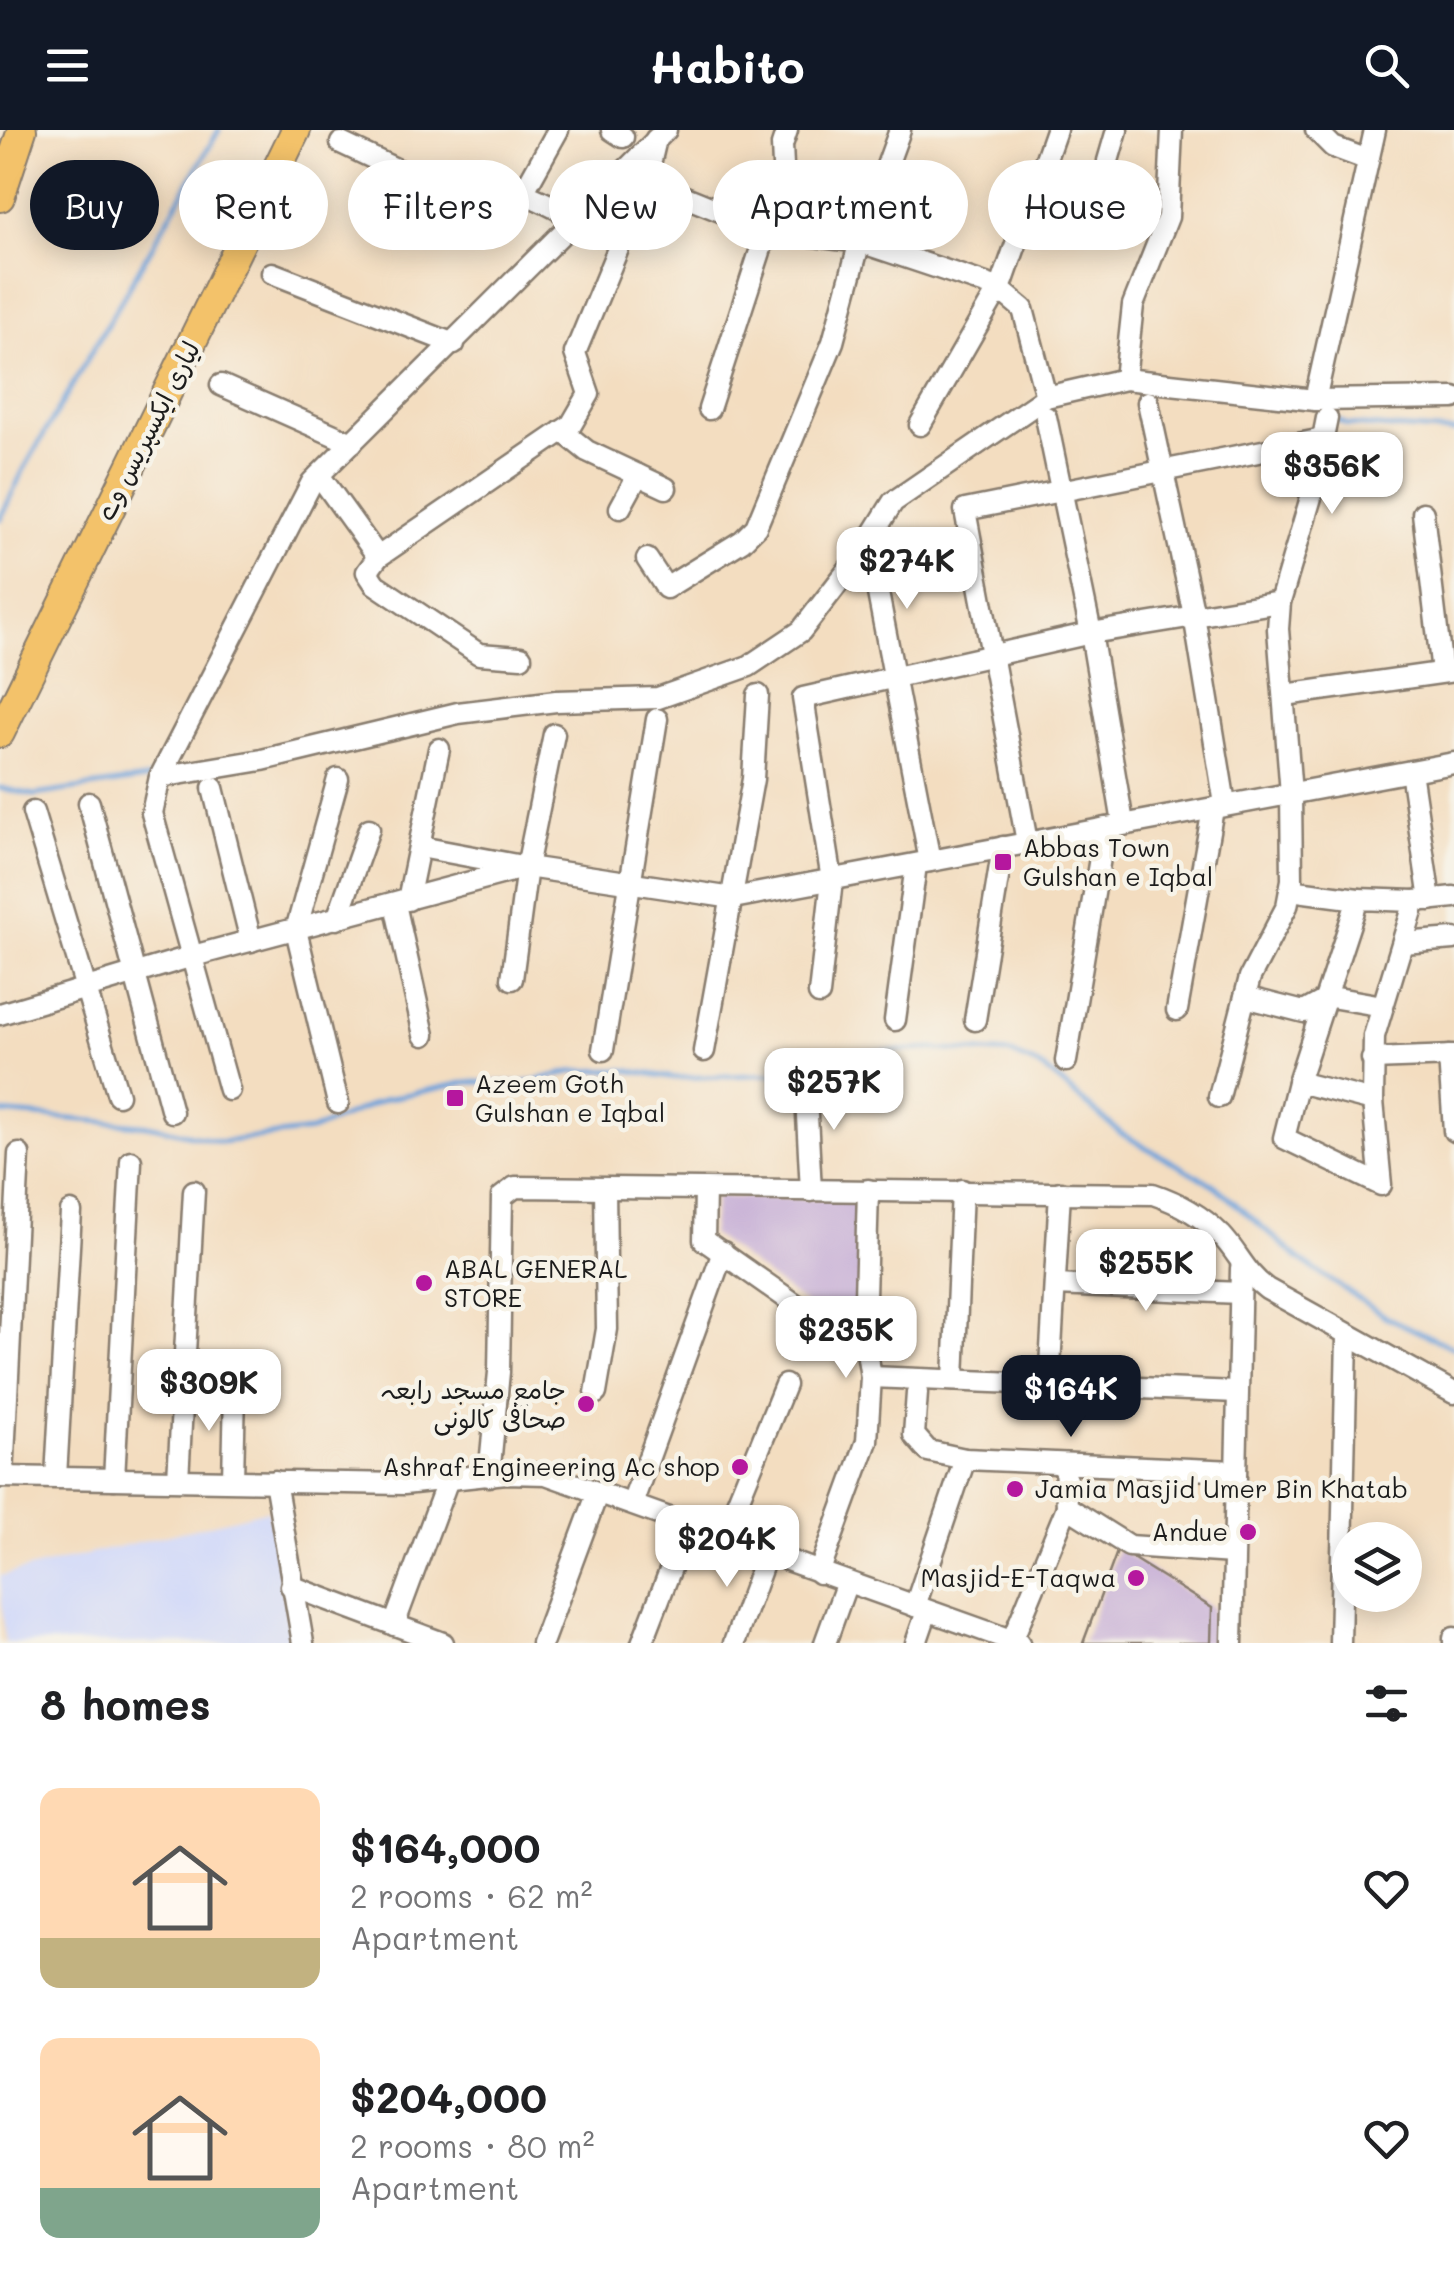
<!DOCTYPE html>
<html lang="en">
<head>
<meta charset="utf-8">
<style>
  body { margin:0; font-family:Mali,"Playpen Sans Arabic",sans-serif; background:#f6f6f6; color:#202124; height:100vh; display:flex; flex-direction:column; font-size:38px; white-space:nowrap }
  * { box-sizing:border-box; margin:0 }
  p { font-size:32px; color:#757577 }
  .icon { flex:none; width:55px; height:55px; fill:none; stroke:currentColor; stroke-width:2; stroke-linecap:round; stroke-linejoin:round }
  .map { position:relative; height:1513px; overflow:hidden }
  .sheet { display:flex; flex-direction:column; background:#fff; flex:1 }
  .sheet>* { flex:none }
  .banner { position:absolute; left:30px; top:30px; width:1395px; height:90px; display:flex; gap:20px }
  .buttons { position:absolute; left:1332px; top:1392px; display:grid; gap:20px }
  .buttons a { display:grid; place-items:center; width:90px; height:90px; border-radius:50%; background:#fff; box-shadow:0 5px 25px #0003; font-size:50px }
  .price { position:absolute; translate:-50% -85px; padding:0 22px; border-radius:20px; background:#fff; color:#222; font-size:32px; line-height:65px; filter:drop-shadow(0 2px 5px #0008) }
  .price::after { content:''; position:absolute; left:50%; top:60px; width:30px; height:22px; margin-left:-15px; background:inherit; clip-path:polygon(0 0,100% 0,50% 100%) }
  .price.selected { background:#111827; color:#fff }
  ul { padding:0; list-style:none }
  li { display:flex; align-items:center; gap:30px; height:250px; padding:0 40px }
  li span { display:grid; place-items:center; flex:none; width:280px; height:200px; border-radius:20px; color:#555 }
  li>.icon { margin-inline-start:auto }
  span .icon { width:120px; height:120px; fill:#fffc; stroke-width:1 }
  li b { font-size:42px }
  h2 { display:flex; justify-content:space-between; align-items:center; height:120px; padding:0 40px; font-size:42px }
  .pill { padding:0 35px; border-radius:45px; background:#fff; box-shadow:0 5px 25px #0003; font-size:35px; line-height:90px }
  .pill.selected { background:#111827; color:#fff }
  header { display:flex; justify-content:space-between; align-items:center; height:130px; padding:0 40px; background:#111827; color:#fff; font-size:45px; font-weight:800 }
  .map>svg:first-child { display:block }
</style>
</head>
<body>
<header><svg class="icon" aria-label="menu" viewBox="0 0 24 24"><path d="M4 6h16M4 12h16M4 18h16"/></svg>Habito<svg class="icon" aria-label="search" viewBox="0 0 24 24"><circle cx="10" cy="10" r="6"/><path d="M15 15l6 6"/></svg></header>
<div class="map">
<svg width="1454" height="1513" viewBox="0 0 1454 1513">
  <rect width="100%" height="100%" fill="#f7f3e8"/>
  <filter id="ink" filterUnits="userSpaceOnUse"><feTurbulence type="fractalNoise" baseFrequency=".01" numOctaves="2"/><feDisplacementMap in="SourceGraphic" scale="20" xChannelSelector="R" yChannelSelector="G"/><feConvolveMatrix kernelMatrix="1 2 1 2 8 2 1 2 1" color-interpolation-filters="sRGB"/></filter>
  <filter id="wash" filterUnits="userSpaceOnUse"><feTurbulence type="fractalNoise" baseFrequency=".0048" numOctaves="4" result="noise"/><feDisplacementMap in="SourceGraphic" scale="40" xChannelSelector="R" yChannelSelector="G"/><feGaussianBlur stdDeviation="2.25" result="paint"/><feColorMatrix in="noise" values="0 0 0 0 0 0 0 0 0 0 0 0 0 0 0 0 0 1.4 0 .05"/><feComposite in="paint" operator="in"/></filter>
  <g filter="url(#wash)">
    <rect width="100%" height="100%" fill="#f3ddc0"/>
    <polygon fill="#d1d9f9" points="268,1380 293,1513 5,1513 0,1446"/>
    <g fill="none" stroke-linecap="round" stroke-linejoin="round">
      <g stroke="#6da2da" stroke-width="5">
        <polyline points="1334,288 1347,295 1454,302"/>
        <polyline points="0,389 23,341 219,0"/>
        <polyline points="0,658 34,665 152,648"/>
        <polyline points="0,983 153,996 221,1012 311,1001 385,969 468,952 523,953 575,941 625,940 676,948 776,944 849,923 931,919 1012,924 1043,938 1122,1004 1214,1055 1299,1129 1386,1187 1454,1218"/>
      </g>
    </g>
    <g id="blocks">
      <g fill="#c4acd5">
        <polygon points="716,1067 864,1070 861,1178 823,1187 711,1104"/>
        <polygon points="1118,1419 1212,1478 1211,1513 1083,1513"/>
      </g>
    </g>
  </g>
  <g filter="url(#ink)">
    <use href="#blocks" fill-opacity="0" stroke="#887c6e" stroke-width="2.5"/>
    <g fill="none" stroke-linecap="round" stroke-linejoin="round">
      <g stroke="#887c6e" stroke-width="25">
        <g id="minor">
          <polyline points="612,0 623,7"/>
          <polyline points="1316,0 1333,17 1368,30"/>
          <path d="M341 13 440 60C459 65 468 53 486 55 520 57 548 75 577 89"/>
          <polyline points="1108,31 1117,0"/>
          <polyline points="646,51 767,100 860,112 998,158 1023,179 1046,267"/>
          <polyline points="523,63 558,0"/>
          <polyline points="778,101 784,57 782,15 787,0"/>
          <polyline points="272,143 454,214"/>
          <polyline points="1125,249 1133,175 1168,87 1172,0"/>
          <polyline points="221,255 352,313"/>
          <polyline points="1315,270 1375,0"/>
          <polyline points="1148,272 1194,485 1225,674"/>
          <polyline points="709,279 767,100"/>
          <polyline points="1046,287 1091,503 1123,693"/>
          <polyline points="920,295 1003,151 1056,0"/>
          <polyline points="562,301 587,321 666,358"/>
          <polyline points="319,345 378,427"/>
          <polyline points="620,378 638,345"/>
          <polyline points="1423,383 1442,542"/>
          <polyline points="871,427 930,731"/>
          <polyline points="647,429 666,458 742,411 756,397 833,212 861,107 900,0"/>
          <polyline points="521,527 479,524 375,454 367,442 378,427 571,295 589,264 575,223 646,51 656,9"/>
          <polyline points="1285,565 1454,541"/>
          <polyline points="1411,641 1430,770"/>
          <polyline points="160,647 262,630 458,583 556,571 658,568 749,536 801,501 862,422 893,372 1046,267 1125,249 1315,270 1454,268"/>
          <polyline points="338,649 296,800 338,973"/>
          <polyline points="213,658 251,811"/>
          <polyline points="89,673 172,982"/>
          <polyline points="33,682 118,965"/>
          <polyline points="1027,712 965,380 1323,309"/>
          <polyline points="420,717 522,736"/>
          <polyline points="1290,760 1358,769"/>
          <polyline points="408,770 439,619"/>
          <polyline points="395,774 424,905"/>
          <polyline points="337,789 369,699"/>
          <polyline points="1403,813 1454,809"/>
          <polyline points="512,849 527,737 554,604"/>
          <polyline points="819,864 832,750 803,568 1091,503 1280,472"/>
          <polyline points="1245,867 1304,882 1331,867 1383,876"/>
          <polyline points="1177,880 1213,679"/>
          <polyline points="0,884 193,826 527,737 733,768 1454,633"/>
          <polyline points="895,890 916,735"/>
          <polyline points="975,890 1003,717"/>
          <polyline points="603,920 657,589"/>
          <polyline points="704,921 753,649 758,565"/>
          <polyline points="1449,926 1454,1001"/>
          <polyline points="1372,929 1454,926"/>
          <polyline points="1066,931 1105,698"/>
          <polyline points="805,948 811,1061"/>
          <polyline points="1298,952 1284,1008 1381,1055 1373,971 1374,906 1415,771 1454,767"/>
          <polyline points="229,960 152,683 160,647 312,352 666,0"/>
          <polyline points="1219,967 1250,847 1287,776 1292,750 1291,664 1278,499 1280,472 1312,364 1327,288"/>
          <polyline points="1373,971 1298,952 1358,769 1415,771"/>
          <polyline points="705,1060 704,1110 822,1193 864,1203"/>
          <polyline points="1055,1155 1240,1163"/>
          <polyline points="871,1247 1237,1262"/>
          <polyline points="954,1250 962,1060"/>
          <polyline points="1049,1254 1060,1062"/>
          <polyline points="596,1263 607,1199 605,1059"/>
          <polyline points="917,1263 914,1305 928,1321 965,1329 1235,1341"/>
          <polyline points="1065,1334 1067,1377 1129,1416 1233,1423"/>
          <path d="M489 1346 499 1242 502 1067 515 1057 1153 1064C1177 1072 1202 1086 1221 1105 1239 1124 1244 1142 1267 1159L1454 1263"/>
          <polyline points="0,1347 404,1354 506,1343 546,1344 1019,1513"/>
          <polyline points="3,1347 19,1024"/>
          <polyline points="56,1347 71,1082"/>
          <polyline points="114,1349 131,1031"/>
          <polyline points="178,1349 194,1061"/>
          <polyline points="233,1350 235,1259"/>
          <polyline points="275,1351 303,1513"/>
          <polyline points="632,1374 723,1122"/>
          <polyline points="723,1407 785,1255"/>
          <polyline points="819,1443 867,1311 871,1247 864,1203 868,1060"/>
          <polyline points="291,1456 443,1513"/>
          <polyline points="915,1476 965,1329"/>
          <polyline points="394,1495 447,1352"/>
          <polyline points="542,1513 598,1362"/>
          <polyline points="642,1513 688,1394"/>
          <polyline points="734,1513 767,1423"/>
          <polyline points="825,1513 847,1452"/>
          <polyline points="916,1513 927,1481"/>
          <polyline points="1011,1513 1067,1377"/>
          <polyline points="1232,1513 1241,1138"/>
          <polyline points="1340,1513 1347,1207"/>
          <polyline points="1454,1513 1454,1508"/>
        </g>
      </g>
      <g stroke="#887c6e" stroke-width="32">
        <g id="highway">
          <polyline points="0,67 22,0"/>
          <polyline points="0,603 296,0"/>
        </g>
      </g>
      <use href="#minor" stroke="#fff" stroke-width="20"/>
      <use href="#highway" stroke="#f3c26a" stroke-width="28"/>
    </g>
  </g>
  <g fill="#b5179e" stroke="#f7f3e8" stroke-width="4">
    <rect x="993" y="722" width="20" height="20" rx="5"/>
    <rect x="445" y="958" width="20" height="20" rx="5"/>
    <circle cx="424" cy="1153" r="10"/>
    <circle cx="586" cy="1274" r="10"/>
    <circle cx="740" cy="1337" r="10"/>
    <circle cx="1015" cy="1359" r="10"/>
    <circle cx="1248" cy="1402" r="10"/>
    <circle cx="1136" cy="1448" r="10"/>
  </g>
  <g text-anchor="middle" stroke-width="9" stroke-linejoin="round" paint-order="stroke">
    <g font-size="25" fill="#1c1c1c" stroke="#f7f3e8">
      <text transform="translate(148 301) rotate(-63)" y="9">لیاری ایکسپریس وے</text>
    </g>
    <g font-size="25" fill="#1c1c1c" stroke="#f7f3e8" text-anchor="start">
      <text x="1023" y="727">Abbas Town<tspan x="1023" dy="29">Gulshan e Iqbal</tspan></text>
      <text x="475" y="963">Azeem Goth<tspan x="475" dy="29">Gulshan e Iqbal</tspan></text>
      <text x="444" y="1148">ABAL GENERAL<tspan x="444" dy="29">STORE</tspan></text>
      <text x="566" y="1269" text-anchor="end">جامع مسجد رابعہ<tspan x="566" dy="29">صحافی کالونی</tspan></text>
      <text x="720" y="1346" text-anchor="end">Ashraf Engineering Ac shop</text>
      <text x="1035" y="1368">Jamia Masjid Umer Bin Khatab</text>
      <text x="1228" y="1411" text-anchor="end">Andue</text>
      <text x="1116" y="1457" text-anchor="end">Masjid-E-Taqwa</text>
    </g>
  </g>
</svg>
<div class="buttons">
<a><svg class="icon" aria-label="layers" viewBox="0 0 24 24"><path d="M12 4l9 5-9 5-9-5zM3 14l9 5 9-5"/></svg></a>
</div>
<b class="price" style="left:1332px;top:387px">$356K</b>
<b class="price" style="left:907px;top:482px">$274K</b>
<b class="price" style="left:834px;top:1003px">$257K</b>
<b class="price" style="left:1146px;top:1184px">$255K</b>
<b class="price" style="left:846px;top:1251px">$235K</b>
<b class="price" style="left:209px;top:1304px">$309K</b>
<b class="price selected" style="left:1071px;top:1310px">$164K</b>
<b class="price" style="left:727px;top:1460px">$204K</b>
<div class="banner">
<a class="pill selected">Buy</a>
<a class="pill">Rent</a>
<a class="pill">Filters</a>
<a class="pill">New</a>
<a class="pill">Apartment</a>
<a class="pill">House</a>
</div>
</div>
<section class="sheet">
<h2>8 homes<svg class="icon" aria-label="filters" viewBox="0 0 24 24"><path d="M4 7h16M4 17h16"/><circle cx="9" cy="7" r="2"/><circle cx="15" cy="17" r="2"/></svg></h2>
<ul>
<li><span style="background:linear-gradient(#ffd9b3 75%,#c2b280 0)"><svg class="icon" aria-label="home" viewBox="0 0 24 24"><path d="M3 11l9-7 9 7M6 9v11h12V9"/></svg></span><div><b>$164,000</b><p>2 rooms · 62 m²</p><p>Apartment</p></div><svg class="icon" aria-label="heart" viewBox="0 0 24 24"><path d="M12 20l-8-8c-3-5 5-10 8-4 3-6 11-1 8 4z"/></svg></li>
<li><span style="background:linear-gradient(#ffd9b3 75%,#7fa58c 0)"><svg class="icon" aria-label="home" viewBox="0 0 24 24"><path d="M3 11l9-7 9 7M6 9v11h12V9"/></svg></span><div><b>$204,000</b><p>2 rooms · 80 m²</p><p>Apartment</p></div><svg class="icon" aria-label="heart" viewBox="0 0 24 24"><path d="M12 20l-8-8c-3-5 5-10 8-4 3-6 11-1 8 4z"/></svg></li>
</ul>
</section>
</body>
</html>
